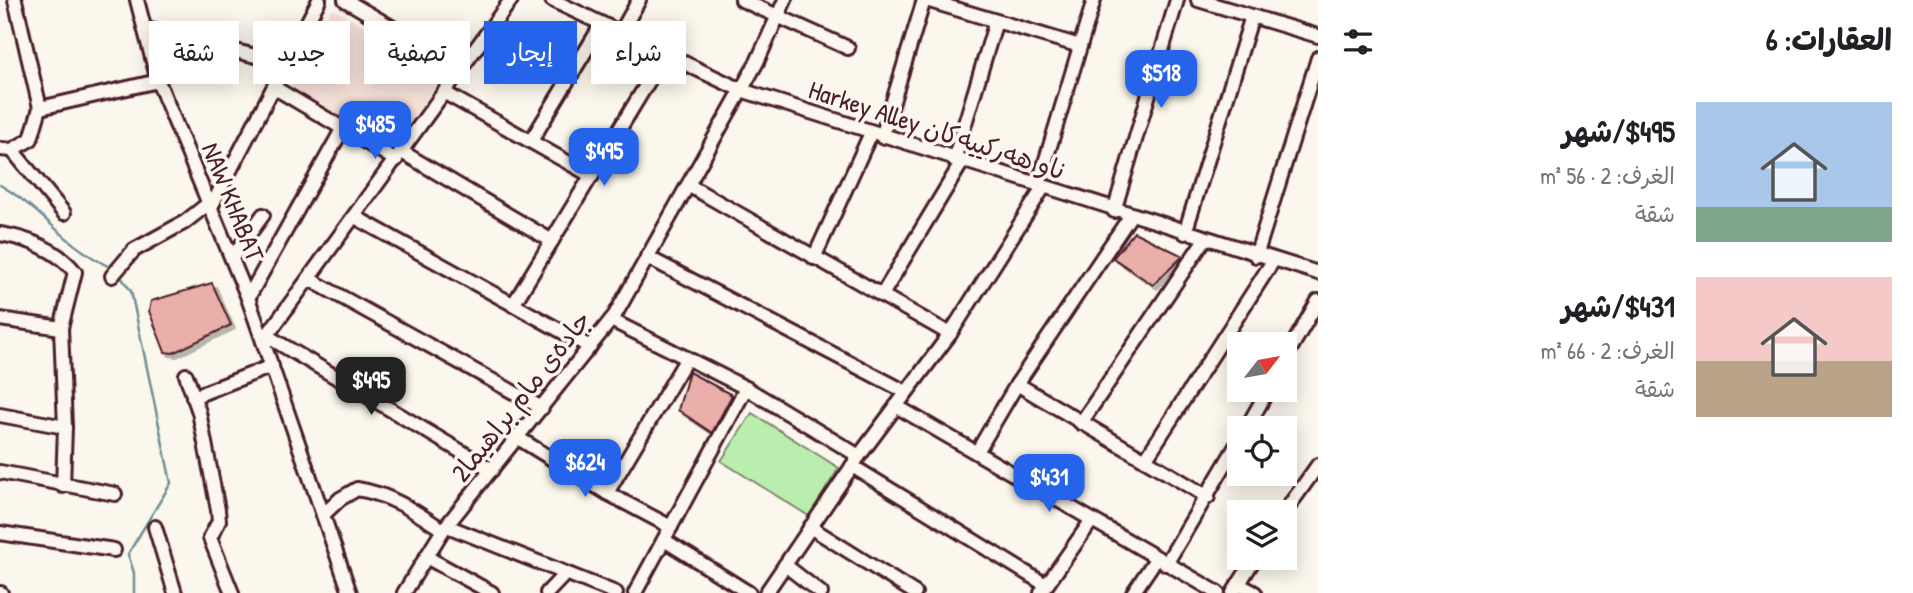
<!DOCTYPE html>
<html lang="ar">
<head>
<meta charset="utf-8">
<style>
  body { margin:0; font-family:"Patrick Hand","Playpen Sans Arabic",sans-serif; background:#f2f2f2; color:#202124; direction:rtl; height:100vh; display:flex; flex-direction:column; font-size:26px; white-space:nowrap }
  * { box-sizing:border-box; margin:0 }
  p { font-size:23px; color:#757577 }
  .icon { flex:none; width:38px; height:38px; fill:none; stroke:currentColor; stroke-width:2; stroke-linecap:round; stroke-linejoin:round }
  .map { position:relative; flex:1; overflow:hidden; direction:ltr }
  .side { display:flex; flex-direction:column; background:#fff; width:595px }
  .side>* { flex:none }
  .guide { position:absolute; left:21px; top:21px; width:665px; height:63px; direction:rtl; display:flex; gap:14px }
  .needle { width:46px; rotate:59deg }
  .controls { position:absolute; left:1227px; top:332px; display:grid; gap:14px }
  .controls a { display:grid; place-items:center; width:70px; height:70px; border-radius:0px; background:#fff; box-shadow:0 4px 18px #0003; font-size:35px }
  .price { position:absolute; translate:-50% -60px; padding:0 16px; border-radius:14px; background:#2563eb; color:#fff; font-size:23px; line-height:46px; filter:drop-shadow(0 2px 4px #0008) }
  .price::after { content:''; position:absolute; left:50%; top:42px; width:21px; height:16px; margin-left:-10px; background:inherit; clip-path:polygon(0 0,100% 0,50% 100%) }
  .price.on { background:#222; color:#fff }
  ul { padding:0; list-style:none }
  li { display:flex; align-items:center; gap:21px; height:175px; padding:0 21px }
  li span { display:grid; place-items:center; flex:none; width:196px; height:140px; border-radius:0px; color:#555 }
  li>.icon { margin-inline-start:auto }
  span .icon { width:84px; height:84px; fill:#fffc; stroke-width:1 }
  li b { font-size:30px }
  h2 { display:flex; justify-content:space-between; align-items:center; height:84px; padding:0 21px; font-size:30px }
  .tag { padding:0 24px; border-radius:0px; background:#fff; box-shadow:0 4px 18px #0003; font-size:24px; line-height:63px }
  .tag.on { background:#2563eb; color:#fff }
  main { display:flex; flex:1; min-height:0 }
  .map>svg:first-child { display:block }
</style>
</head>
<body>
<main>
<section class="side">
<h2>العقارات: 6<svg class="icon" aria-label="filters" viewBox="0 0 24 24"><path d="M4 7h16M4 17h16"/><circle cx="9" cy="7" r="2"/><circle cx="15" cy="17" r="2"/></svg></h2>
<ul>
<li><span style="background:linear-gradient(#a9c7e8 75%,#7fa58c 0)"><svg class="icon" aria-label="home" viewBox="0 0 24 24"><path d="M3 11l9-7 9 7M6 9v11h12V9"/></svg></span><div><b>$495/شهر</b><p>الغرف: 2 · 56 m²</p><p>شقة</p></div></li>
<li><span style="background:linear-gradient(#f6c9c9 60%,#b9a48a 0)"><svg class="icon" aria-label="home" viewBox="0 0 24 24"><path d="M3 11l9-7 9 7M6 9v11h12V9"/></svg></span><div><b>$431/شهر</b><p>الغرف: 2 · 66 m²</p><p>شقة</p></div></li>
</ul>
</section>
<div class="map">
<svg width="1318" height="593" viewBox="0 0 1318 593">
  <defs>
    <filter id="shadow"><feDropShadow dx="4" dy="4" stdDeviation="0" flood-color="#0004"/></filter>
  </defs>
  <rect width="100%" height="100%" fill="#fbf7ec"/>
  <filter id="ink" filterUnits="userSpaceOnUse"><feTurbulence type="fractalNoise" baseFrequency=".0143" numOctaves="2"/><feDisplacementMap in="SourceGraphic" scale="14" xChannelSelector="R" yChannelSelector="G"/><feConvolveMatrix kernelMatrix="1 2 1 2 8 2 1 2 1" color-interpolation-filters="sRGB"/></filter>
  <g filter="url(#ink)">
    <polygon fill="#f6e1d8" points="332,8 444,72 396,148 289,89"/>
    <polygon fill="#baeeaf" stroke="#82866d" stroke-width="2" points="752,413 839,468 809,516 721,461"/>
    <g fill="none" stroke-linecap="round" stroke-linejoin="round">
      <g stroke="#6d8d95" stroke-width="2.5">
        <path d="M0 185C41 208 66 247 112 268"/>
        <polyline points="121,277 131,291 171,483 128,554 134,573 134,593"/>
      </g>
    </g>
    <g fill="#e9afa8" stroke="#4a1f2b" stroke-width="2" filter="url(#shadow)">
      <polygon points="1134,232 1183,256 1153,285 1113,258"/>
      <polygon points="212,283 231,325 173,353 165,352 149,311 151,301"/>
      <polygon points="689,372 732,395 712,433 678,410"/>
    </g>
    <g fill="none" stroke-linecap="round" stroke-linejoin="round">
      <g stroke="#4a1f2b" stroke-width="18">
        <g id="minor">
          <polyline points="137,0 158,81 248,298 350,593"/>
          <polyline points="345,0 460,67"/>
          <polyline points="552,0 741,90 1318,273"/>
          <polyline points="742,0 848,48"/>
          <polyline points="926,0 1080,46"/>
          <polyline points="1198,0 1318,36"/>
          <polyline points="146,29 288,64"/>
          <polyline points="621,32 639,0"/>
          <polyline points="275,88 396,160"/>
          <polyline points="445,93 592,176"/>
          <polyline points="40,108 158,81"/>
          <polyline points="882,137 924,0"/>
          <polyline points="531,141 602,24"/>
          <polyline points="0,149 12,150 31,139 40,108 15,0"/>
          <polyline points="12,150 64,213"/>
          <polyline points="402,152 552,241"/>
          <polyline points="954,160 996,21"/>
          <polyline points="688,185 950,334"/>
          <polyline points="1038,186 1094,0"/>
          <polyline points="211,207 319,0"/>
          <polyline points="1114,211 1177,0"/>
          <polyline points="355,217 590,347"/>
          <polyline points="1185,233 1252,16"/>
          <path d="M0 234C27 238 58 250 75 272L61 328 65 427 63 486"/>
          <polyline points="1256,256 1318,58"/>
          <polyline points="647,257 906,392"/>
          <polyline points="232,258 263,215"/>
          <polyline points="814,258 871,133"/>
          <polyline points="112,276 134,250 185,222 209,203"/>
          <polyline points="309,279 542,408"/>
          <polyline points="882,295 962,162"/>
          <polyline points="248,298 343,128"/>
          <polyline points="513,305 665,54"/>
          <polyline points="0,319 61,328"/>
          <polyline points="611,320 746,388 859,456"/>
          <polyline points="267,336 492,470"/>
          <polyline points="263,341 511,0"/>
          <polyline points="1284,360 1318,301"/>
          <polyline points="186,375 199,412 218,510 219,521 210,538 232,593"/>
          <polyline points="1017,384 1208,497"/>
          <polyline points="193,397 272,366"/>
          <polyline points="896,406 1218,593"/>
          <polyline points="0,415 65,427"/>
          <polyline points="1081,423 1205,239"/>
          <polyline points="1246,429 1268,390"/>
          <polyline points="518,438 607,493 671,527"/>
          <polyline points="977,452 1017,384 1131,215"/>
          <polyline points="1145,460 1273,261"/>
          <polyline points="852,466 1046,585"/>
          <polyline points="0,472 115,494"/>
          <polyline points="607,493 687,358"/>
          <polyline points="1284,513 1318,465"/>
          <path d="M323 515 340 499 357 489C390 494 416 512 443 530"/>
          <polyline points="447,526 616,593"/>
          <polyline points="155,527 175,593"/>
          <polyline points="810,527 915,593"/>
          <polyline points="0,533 114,550"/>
          <polyline points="664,540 749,593"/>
          <polyline points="428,558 492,593"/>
          <polyline points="1166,564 1239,441"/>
          <polyline points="785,565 821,593"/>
          <polyline points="1238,584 1255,593"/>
          <polyline points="0,593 1,593"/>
          <polyline points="404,593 443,530 615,315 757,62 785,0"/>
          <polyline points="547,593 565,574"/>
          <polyline points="635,593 746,388"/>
          <polyline points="766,593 859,456 950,334 1043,188"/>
          <polyline points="1041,593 1092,520"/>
          <polyline points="1133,593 1156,559"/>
          <polyline points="1233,593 1255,558"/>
        </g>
      </g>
      <use href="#minor" stroke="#fbf7ec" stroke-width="12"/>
    </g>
  </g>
  <g text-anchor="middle" stroke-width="7" stroke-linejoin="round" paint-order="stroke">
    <g font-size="26" fill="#4a1f2b" stroke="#fbf7ec">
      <text transform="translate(937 130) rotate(18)" y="9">Harkey Alley ناو هەركييەكان</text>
      <text transform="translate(233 202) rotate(68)" y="9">NAW KHABAT</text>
      <text transform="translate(521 396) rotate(-52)" y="9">جادەی مام براهیما2</text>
    </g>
  </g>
</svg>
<div class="controls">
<a><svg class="needle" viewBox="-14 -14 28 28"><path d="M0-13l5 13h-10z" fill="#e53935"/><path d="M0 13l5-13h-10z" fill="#757577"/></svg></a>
<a><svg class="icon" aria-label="locate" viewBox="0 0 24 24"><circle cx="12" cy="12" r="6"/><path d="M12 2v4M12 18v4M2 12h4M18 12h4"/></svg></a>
<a><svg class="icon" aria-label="layers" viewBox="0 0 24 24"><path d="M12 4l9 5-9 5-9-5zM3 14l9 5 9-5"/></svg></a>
</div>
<b class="price" style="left:1161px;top:110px">$518</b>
<b class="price" style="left:375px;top:161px">$485</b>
<b class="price" style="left:604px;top:188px">$495</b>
<b class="price on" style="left:371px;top:417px">$495</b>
<b class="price" style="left:585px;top:499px">$624</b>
<b class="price" style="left:1049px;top:514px">$431</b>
<div class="guide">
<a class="tag">شراء</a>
<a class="tag on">إيجار</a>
<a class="tag">تصفية</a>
<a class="tag">جديد</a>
<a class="tag">شقة</a>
</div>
</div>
</main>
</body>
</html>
